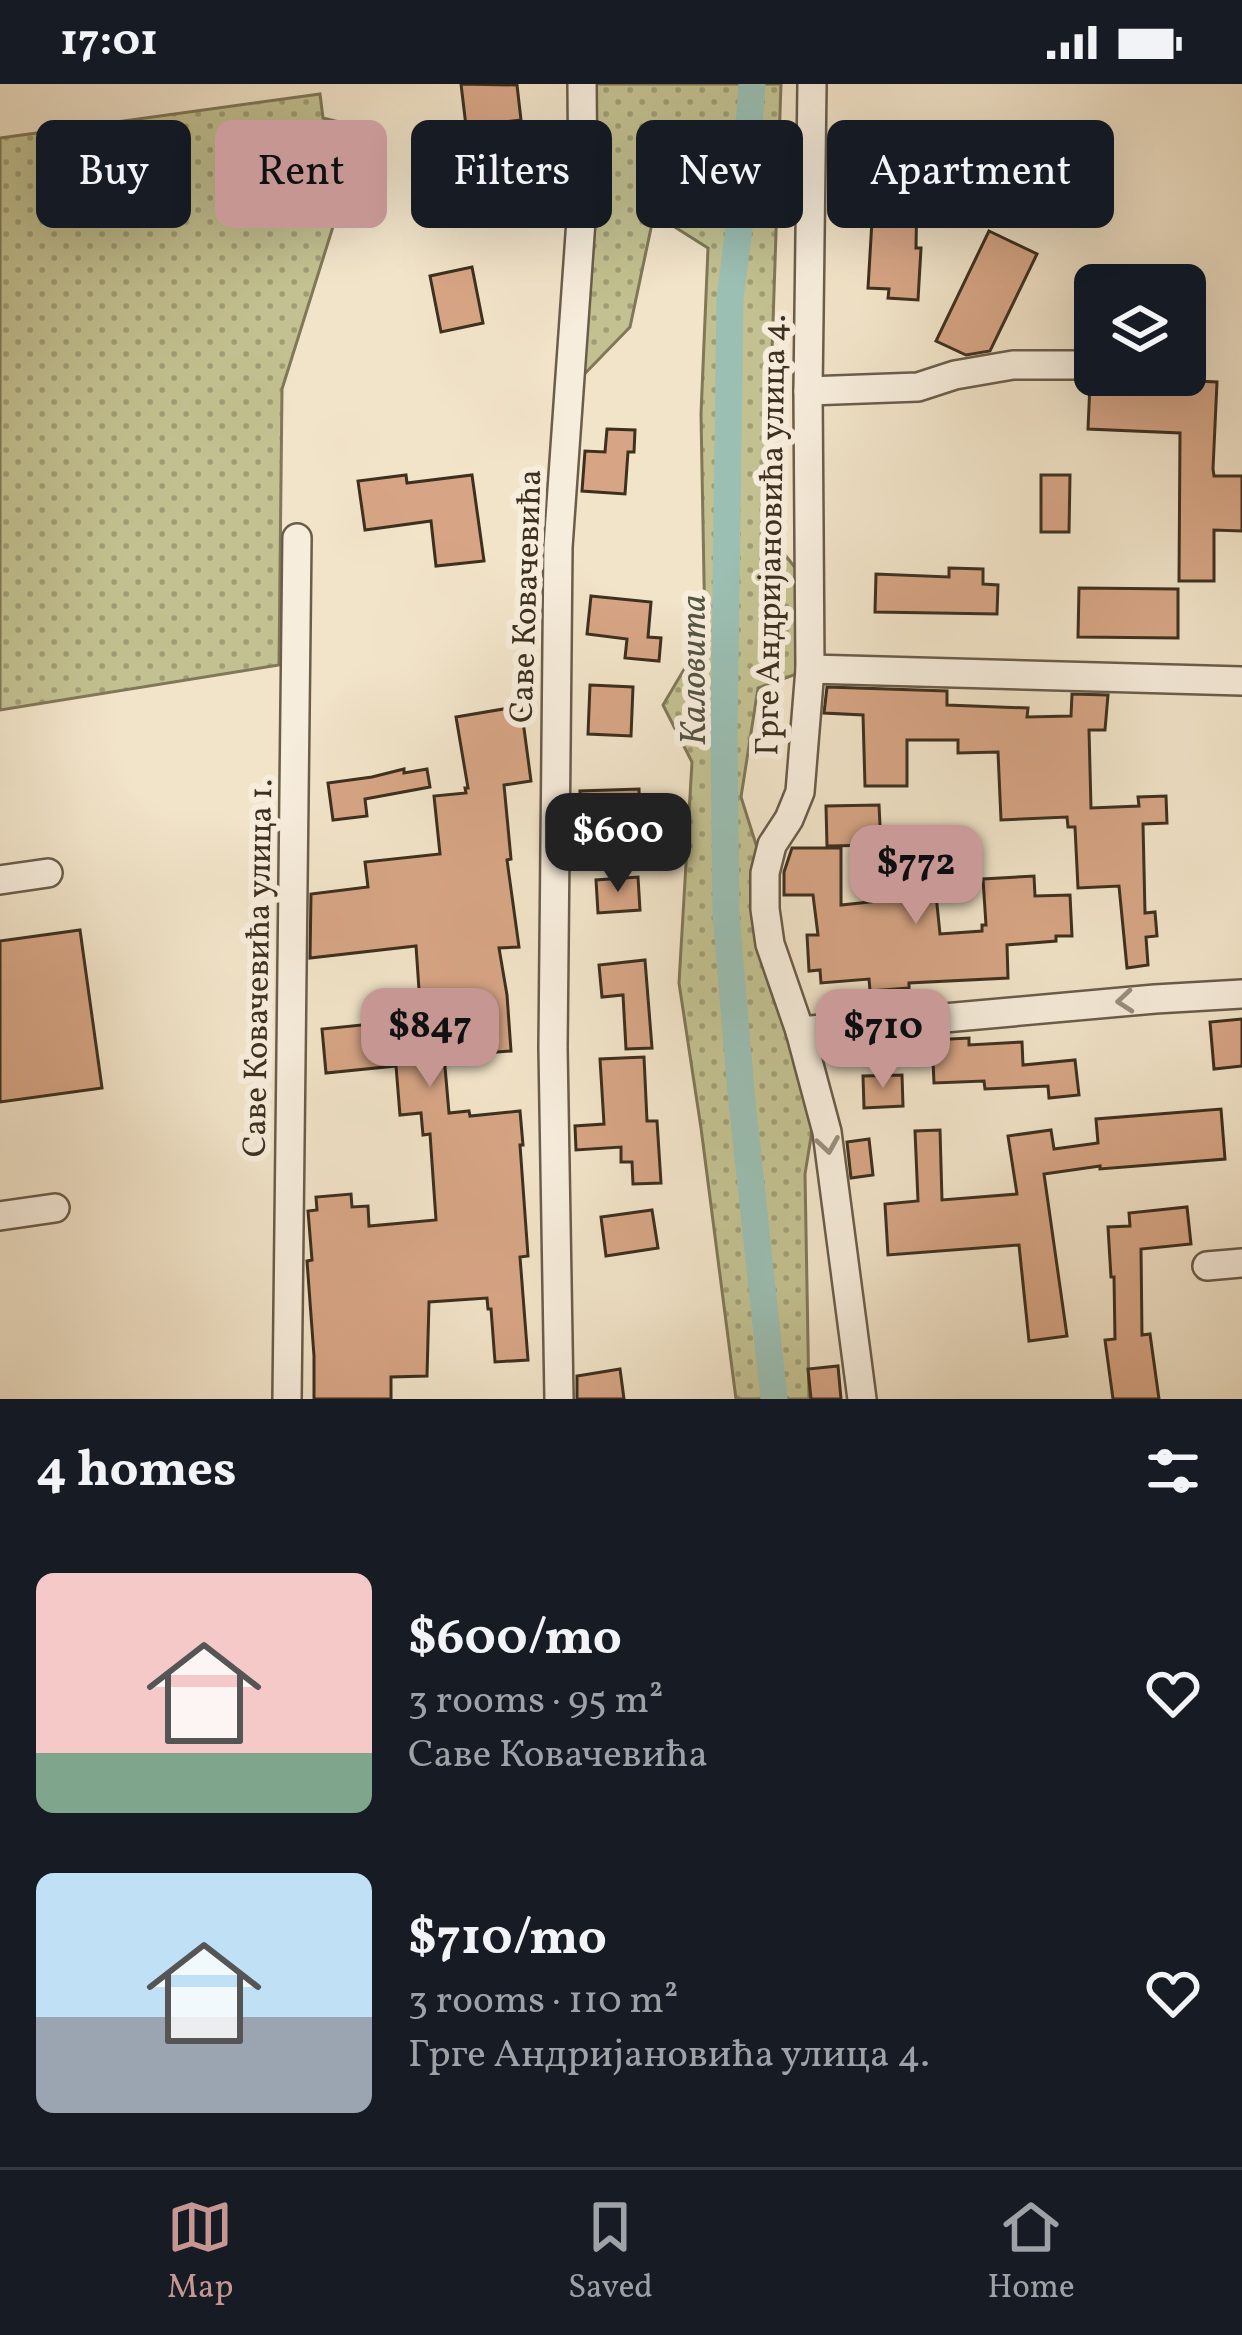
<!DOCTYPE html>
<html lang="en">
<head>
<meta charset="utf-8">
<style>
  body { margin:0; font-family:Vollkorn,serif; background:#20242c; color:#f1f3f6; height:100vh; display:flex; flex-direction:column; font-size:45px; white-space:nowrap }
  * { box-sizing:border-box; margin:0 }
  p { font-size:39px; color:#9ea1a6 }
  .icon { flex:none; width:66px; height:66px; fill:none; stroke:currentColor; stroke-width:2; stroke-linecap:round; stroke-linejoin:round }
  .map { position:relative; height:1315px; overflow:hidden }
  .details { display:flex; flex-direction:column; background:#171b24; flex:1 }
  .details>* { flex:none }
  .top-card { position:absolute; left:36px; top:36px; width:1170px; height:108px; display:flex; gap:24px }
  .controls { position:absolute; left:1074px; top:180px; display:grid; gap:24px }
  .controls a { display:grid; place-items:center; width:132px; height:132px; border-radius:18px; background:#171b24; box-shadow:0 12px 48px #0002; font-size:60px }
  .price { position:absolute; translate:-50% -102px; padding:0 27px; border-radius:24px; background:#c59692; color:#111; font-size:39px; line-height:78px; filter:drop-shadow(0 3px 6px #0008) }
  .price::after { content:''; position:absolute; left:50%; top:72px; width:36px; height:27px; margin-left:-18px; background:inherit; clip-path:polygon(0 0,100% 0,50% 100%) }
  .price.on { background:#222; color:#fff }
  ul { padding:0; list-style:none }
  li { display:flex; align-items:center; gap:36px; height:300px; padding:0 36px }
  li span { display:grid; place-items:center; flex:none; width:336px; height:240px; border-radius:18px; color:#555 }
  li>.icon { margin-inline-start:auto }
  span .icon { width:144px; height:144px; fill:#fffc; stroke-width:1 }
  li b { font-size:51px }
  h2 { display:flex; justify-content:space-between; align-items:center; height:144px; padding:0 36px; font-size:51px }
  .tag { padding:0 42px; border-radius:18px; background:#171b24; box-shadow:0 12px 48px #0002; font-size:42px; line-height:108px }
  .tag.on { background:#c59692; color:#111 }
  .status { display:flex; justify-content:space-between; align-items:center; height:84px; padding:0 60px; background:#171b24; direction:ltr }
  .status svg { height:33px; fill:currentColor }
  .menu { display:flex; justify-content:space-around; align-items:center; height:168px; border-top:3px solid #363941; background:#171b24; font-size:33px; color:#9ea1a6 }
  .menu a { display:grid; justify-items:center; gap:6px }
  .menu .on { color:#c59692 }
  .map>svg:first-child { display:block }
</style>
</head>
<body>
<div class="status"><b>17:01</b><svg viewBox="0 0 49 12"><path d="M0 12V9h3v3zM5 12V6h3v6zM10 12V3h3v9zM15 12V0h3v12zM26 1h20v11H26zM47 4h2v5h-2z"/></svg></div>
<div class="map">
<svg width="1242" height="1315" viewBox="0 0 1242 1315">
  <defs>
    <pattern id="grass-dots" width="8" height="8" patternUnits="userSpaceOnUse" patternTransform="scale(3)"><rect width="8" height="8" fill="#c3c191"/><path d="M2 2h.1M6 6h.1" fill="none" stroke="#a09d76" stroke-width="1.8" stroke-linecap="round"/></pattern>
  </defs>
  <rect width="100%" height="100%" fill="#f2e4c9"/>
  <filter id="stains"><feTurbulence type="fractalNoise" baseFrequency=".00167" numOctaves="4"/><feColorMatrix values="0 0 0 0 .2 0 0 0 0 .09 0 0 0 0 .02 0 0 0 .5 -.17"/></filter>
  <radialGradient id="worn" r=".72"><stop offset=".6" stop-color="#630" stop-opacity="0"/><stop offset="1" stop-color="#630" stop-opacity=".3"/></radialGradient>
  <g fill="url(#grass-dots)" stroke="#807858" stroke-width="3">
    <polygon points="582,0 781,0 766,447 809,501 810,585 758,604 741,713 765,789 818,1010 805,1090 809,1315 736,1315 701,1044 679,899 692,678 663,621 705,550 701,330 708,164 654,130 630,243 570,305"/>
    <polygon points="320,10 323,34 364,44 282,305 279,581 0,626 0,54"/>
  </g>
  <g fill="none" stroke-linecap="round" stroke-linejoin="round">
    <polyline stroke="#9bbfb3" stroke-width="27" points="752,0 745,98 730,214 724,653 726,830 741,1008 774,1315"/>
  </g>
  <g fill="#d7a585" stroke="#3d301f" stroke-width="3">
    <polygon points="461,0 517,1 521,36 466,42"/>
    <polygon points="521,77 529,132 486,139 477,84"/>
    <polygon points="874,103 917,104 916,164 921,164 918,216 888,214 889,205 868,204"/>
    <polygon points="989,147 1037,170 990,267 966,271 936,257"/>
    <polygon points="472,183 483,239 441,248 430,192"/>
    <polygon points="1108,293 1217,298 1213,385 1214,392 1242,392 1242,447 1214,446 1214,497 1179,497 1180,349 1088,345 1090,299 1103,297"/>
    <polygon points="607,345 635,346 634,368 628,368 625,410 582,407 585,367 605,368"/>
    <polygon points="406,391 407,399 472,391 484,477 436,482 431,437 365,446 358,397"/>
    <polygon points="1041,391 1070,391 1069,448 1041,448"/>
    <polygon points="949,484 983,485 983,500 998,501 997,530 875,528 876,490 949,493"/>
    <polygon points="1079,504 1178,505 1178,554 1078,553"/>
    <polygon points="591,512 651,518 648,553 661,554 659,577 625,574 627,555 587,550"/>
    <polygon points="590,601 633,603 631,652 588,650"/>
    <polygon points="827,603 947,607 947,621 1028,624 1027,633 1071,632 1072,610 1108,611 1105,646 1089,646 1091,724 1139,722 1138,713 1166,712 1167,739 1143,740 1145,829 1155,828 1157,852 1146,853 1148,881 1127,884 1119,802 1078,804 1075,743 1068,743 1067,733 1001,736 998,668 958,669 958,656 907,656 907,702 865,702 863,631 824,629"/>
    <polygon points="521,622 531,697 504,701 511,775 507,776 519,863 499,864 507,911 511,967 444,972 449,1029 469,1027 470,1032 520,1027 523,1061 520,1061 528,1172 520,1173 528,1276 495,1278 491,1225 488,1225 487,1214 429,1218 427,1292 391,1293 391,1315 314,1315 314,1272 307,1177 312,1176 308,1127 317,1126 316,1113 351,1110 352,1123 368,1122 369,1142 436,1136 430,1050 423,1051 421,1029 400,1031 396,982 326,989 322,945 421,935 416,862 310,874 311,810 368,803 365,778 440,770 434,712 466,709 465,704 468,704 456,633"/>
    <polygon points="404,685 404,689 427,685 430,703 365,715 367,732 333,736 328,699 372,693"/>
    <polygon points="639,705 640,750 581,752 580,707"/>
    <polygon points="879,721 881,761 827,762 826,722"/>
    <polygon points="792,764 841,764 841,821 889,816 885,789 919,784 924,813 936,811 940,850 982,847 982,841 986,841 983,795 1034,792 1035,812 1070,811 1072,852 1056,852 1056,857 1007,861 1008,894 909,899 909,904 870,907 869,895 821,899 820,886 809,887 807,851 818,851 813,811 784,811 784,788"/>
    <polygon points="638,793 640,826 598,829 596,796"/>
    <polygon points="80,846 102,1004 0,1018 0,857"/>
    <polygon points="645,876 652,964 626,965 623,911 602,913 599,881"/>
    <polygon points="1242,935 1242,982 1214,985 1210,938"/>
    <polygon points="969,954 969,961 1022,958 1023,981 1075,976 1079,1011 1049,1014 1048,1002 985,1005 984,997 934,999 932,956"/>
    <polygon points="644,973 647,1037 657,1037 661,1099 633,1100 632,1078 621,1078 621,1063 576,1066 575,1042 604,1040 600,975"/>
    <polygon points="902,991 903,1022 864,1024 863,992"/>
    <polygon points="1221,1025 1225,1075 1100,1085 1100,1082 1044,1090 1067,1252 1029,1257 1019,1161 888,1171 885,1120 918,1117 915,1047 940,1046 942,1116 1017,1110 1008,1052 1051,1046 1054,1065 1098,1059 1096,1035"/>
    <polygon points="869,1055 873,1091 851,1094 847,1058"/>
    <polygon points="1187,1123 1191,1160 1141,1165 1142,1251 1150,1250 1159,1315 1113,1315 1105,1256 1115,1255 1114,1193 1111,1193 1108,1143 1130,1142 1129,1129"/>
    <polygon points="652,1126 658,1164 606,1172 601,1133"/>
    <polygon points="838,1282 841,1315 811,1315 808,1285"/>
    <polygon points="620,1285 624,1315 577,1315 577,1292"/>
  </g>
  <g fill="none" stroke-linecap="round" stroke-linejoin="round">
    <g stroke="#6a5d4a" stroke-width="32">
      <g id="minor">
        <polyline points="812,0 808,307 810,585 800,708 789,735 772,761 765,789 765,825 770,860 800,947 827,1048 862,1315"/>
        <polyline points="808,307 918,303 955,291 1013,281 1095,281"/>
        <polyline points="810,585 1242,597"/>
        <polyline points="0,796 48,789"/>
        <polyline points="800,947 1155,915 1242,910"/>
        <polyline points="0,1132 55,1124"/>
        <polyline points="1207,1182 1242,1179"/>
        <polyline points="287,1315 297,454"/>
        <polyline points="559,1315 553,964 558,463 583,108 582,0"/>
      </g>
    </g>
    <use href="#minor" stroke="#f7eddc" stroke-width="27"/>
  </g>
  <defs><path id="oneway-chevron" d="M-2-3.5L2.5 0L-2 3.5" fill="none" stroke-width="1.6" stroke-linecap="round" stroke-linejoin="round" transform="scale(3)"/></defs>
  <g stroke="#9a8e7e">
    <use href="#oneway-chevron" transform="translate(1125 917) rotate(175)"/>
    <use href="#oneway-chevron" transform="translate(828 1061) rotate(81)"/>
  </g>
  <g text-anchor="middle" stroke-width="12" stroke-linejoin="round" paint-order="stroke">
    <g font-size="33" fill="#3d301f" stroke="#f7eddc">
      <text transform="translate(769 451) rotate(-89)" y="12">Грге Андријановића улица 4.</text>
      <text transform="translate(524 512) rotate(-88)" y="12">Саве Ковачевића</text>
      <text transform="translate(256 884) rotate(-89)" y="12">Саве Ковачевића улица 1.</text>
    </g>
    <g font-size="36" font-style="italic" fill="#545444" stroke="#f7eddc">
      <text transform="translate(692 586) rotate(-90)" y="13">Каловита</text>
    </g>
  </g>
  <rect width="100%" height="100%" filter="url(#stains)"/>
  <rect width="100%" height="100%" fill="url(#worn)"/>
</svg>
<div class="controls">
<a><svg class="icon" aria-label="layers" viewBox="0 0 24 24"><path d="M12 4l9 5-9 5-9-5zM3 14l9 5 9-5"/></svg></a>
</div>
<b class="price on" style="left:618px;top:811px">$600</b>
<b class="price" style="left:916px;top:843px">$772</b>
<b class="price" style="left:430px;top:1006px">$847</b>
<b class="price" style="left:883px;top:1007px">$710</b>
<div class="top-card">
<a class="tag">Buy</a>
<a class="tag on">Rent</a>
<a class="tag">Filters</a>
<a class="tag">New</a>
<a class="tag">Apartment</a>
</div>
</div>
<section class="details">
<h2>4 homes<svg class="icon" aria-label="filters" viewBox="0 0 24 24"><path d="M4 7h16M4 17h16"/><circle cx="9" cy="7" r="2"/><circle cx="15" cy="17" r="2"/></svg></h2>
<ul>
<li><span style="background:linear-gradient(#f6c9c9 75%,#7fa58c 0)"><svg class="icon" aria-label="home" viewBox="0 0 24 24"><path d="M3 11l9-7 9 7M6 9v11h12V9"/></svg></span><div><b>$600/mo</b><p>3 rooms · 95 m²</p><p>Саве Ковачевића</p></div><svg class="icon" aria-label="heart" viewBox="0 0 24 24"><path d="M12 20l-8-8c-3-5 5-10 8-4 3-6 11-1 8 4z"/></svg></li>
<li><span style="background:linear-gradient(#bfe0f5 60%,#9aa5b1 0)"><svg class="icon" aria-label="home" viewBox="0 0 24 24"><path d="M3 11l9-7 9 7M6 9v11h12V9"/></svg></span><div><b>$710/mo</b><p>3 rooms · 110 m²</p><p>Грге Андријановића улица 4.</p></div><svg class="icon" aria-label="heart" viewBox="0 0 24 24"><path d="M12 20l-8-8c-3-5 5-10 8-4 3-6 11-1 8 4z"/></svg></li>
</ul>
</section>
<nav class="menu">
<a class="on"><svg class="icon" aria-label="map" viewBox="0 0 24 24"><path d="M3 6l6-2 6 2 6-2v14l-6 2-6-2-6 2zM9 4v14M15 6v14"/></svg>Map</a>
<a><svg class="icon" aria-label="saved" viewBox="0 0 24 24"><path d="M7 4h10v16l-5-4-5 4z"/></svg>Saved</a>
<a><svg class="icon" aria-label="home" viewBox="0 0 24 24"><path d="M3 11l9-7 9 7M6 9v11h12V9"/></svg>Home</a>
</nav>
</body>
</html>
